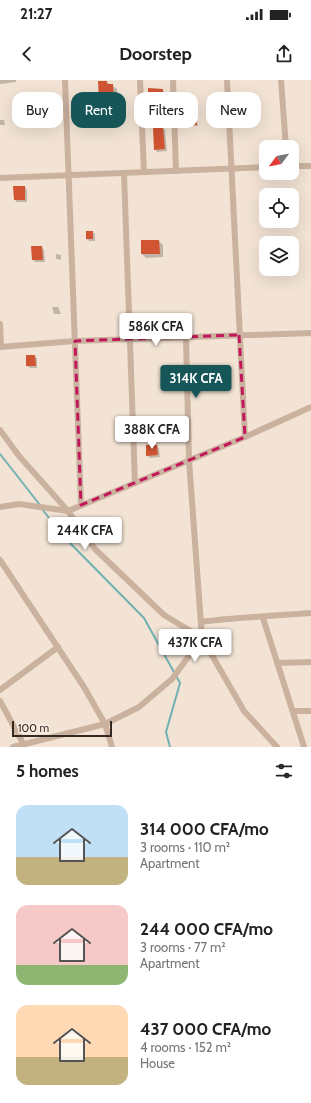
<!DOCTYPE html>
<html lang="en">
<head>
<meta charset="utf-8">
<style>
  body { margin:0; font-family:Cabin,sans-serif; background:#f2f2f2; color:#222; height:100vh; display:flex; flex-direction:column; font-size:15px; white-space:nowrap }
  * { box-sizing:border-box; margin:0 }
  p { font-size:13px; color:#767676 }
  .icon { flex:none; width:22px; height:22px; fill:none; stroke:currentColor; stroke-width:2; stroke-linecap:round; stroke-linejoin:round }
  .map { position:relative; height:667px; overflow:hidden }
  .panel { display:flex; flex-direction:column; background:#fff; flex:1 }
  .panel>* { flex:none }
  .hud { position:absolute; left:12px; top:12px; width:287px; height:36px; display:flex; gap:8px }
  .needle { width:26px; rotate:238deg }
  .tools { position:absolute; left:259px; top:60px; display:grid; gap:8px }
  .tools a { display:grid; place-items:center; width:40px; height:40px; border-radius:8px; background:#fff; box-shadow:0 4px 16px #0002; font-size:20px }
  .scale { position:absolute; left:12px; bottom:10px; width:100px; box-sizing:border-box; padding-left:4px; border:2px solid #342823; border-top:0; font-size:11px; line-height:14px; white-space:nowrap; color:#342823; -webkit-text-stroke:3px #faede0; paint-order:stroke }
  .price { position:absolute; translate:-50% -34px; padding:0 9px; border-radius:4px; background:#fff; color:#222; font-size:13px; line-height:26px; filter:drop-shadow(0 1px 2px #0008) }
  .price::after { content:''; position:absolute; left:50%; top:24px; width:12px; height:9px; margin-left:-6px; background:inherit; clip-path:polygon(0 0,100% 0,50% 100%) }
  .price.current { background:#165658; color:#fff }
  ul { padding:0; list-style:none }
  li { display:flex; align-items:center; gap:12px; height:100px; padding:0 16px }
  li span { display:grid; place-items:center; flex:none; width:112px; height:80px; border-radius:12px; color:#555 }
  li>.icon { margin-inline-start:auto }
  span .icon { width:48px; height:48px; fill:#fffc; stroke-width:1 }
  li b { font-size:17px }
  h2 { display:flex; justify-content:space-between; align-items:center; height:48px; padding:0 16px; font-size:17px }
  .pill { padding:0 14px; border-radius:12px; background:#fff; box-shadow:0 4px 16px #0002; font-size:14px; line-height:36px }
  .pill.current { background:#165658; color:#fff }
  .status { display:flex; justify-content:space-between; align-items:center; height:28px; padding:0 20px; background:#fff; direction:ltr }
  .status svg { height:11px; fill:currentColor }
  header { display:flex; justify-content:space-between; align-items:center; height:52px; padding:0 16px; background:#fff; font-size:18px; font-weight:700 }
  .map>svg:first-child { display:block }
</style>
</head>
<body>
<div class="status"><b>21:27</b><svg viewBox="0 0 49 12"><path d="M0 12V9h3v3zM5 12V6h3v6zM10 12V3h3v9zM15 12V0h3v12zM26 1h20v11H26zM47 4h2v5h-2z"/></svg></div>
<header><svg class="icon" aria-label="back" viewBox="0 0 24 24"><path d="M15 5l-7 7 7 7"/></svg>Doorstep<svg class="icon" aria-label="share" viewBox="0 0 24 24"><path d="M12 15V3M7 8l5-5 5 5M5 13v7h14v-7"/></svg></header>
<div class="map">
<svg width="311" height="667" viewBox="0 0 311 667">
  <rect width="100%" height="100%" fill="#f2e3d4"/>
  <g fill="#0003">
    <polygon points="0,0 16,0 16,2 0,4"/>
    <polygon points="99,2 107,2 117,9 117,22 119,24 118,42 105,42 101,38"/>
    <polygon points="162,10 165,12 165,20 151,21 149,18"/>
    <polygon points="195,36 198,46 182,46 180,44"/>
    <polygon points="0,40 4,40 5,45 0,45"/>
    <polygon points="163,48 165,50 167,71 157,72 155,69"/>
    <polygon points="25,107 27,110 27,122 17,122 15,120"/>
    <polygon points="92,152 95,154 95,161 89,161 87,159"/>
    <polygon points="159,161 163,165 163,177 146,178 142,174"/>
    <polygon points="42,167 44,170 45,182 35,182 33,179"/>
    <polygon points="56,174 61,175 61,180 56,179"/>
    <polygon points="52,227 58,227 61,234 54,234"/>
    <polygon points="35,276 37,279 37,288 30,288 27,286"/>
    <polygon points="157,366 159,368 160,377 150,378 147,375"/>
  </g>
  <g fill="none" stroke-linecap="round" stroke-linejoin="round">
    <g stroke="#71b1b1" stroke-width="2">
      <polyline points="0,374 40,425"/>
      <polyline points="42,429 65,458 144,538 180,603 166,652 170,667"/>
    </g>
  </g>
  <g fill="#d15433">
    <polygon points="98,1 107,1 107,4 113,4 114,20 116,20 115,38 100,38"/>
    <polygon points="148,8 163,9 163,18 148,19"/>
    <polygon points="196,35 197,45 179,44 179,37"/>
    <polygon points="153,47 163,47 165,69 154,70"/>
    <polygon points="13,106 25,106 25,120 14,120"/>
    <rect x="86" y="151" width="7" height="8"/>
    <polygon points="141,160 159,160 160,174 141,174"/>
    <polygon points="31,166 42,166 43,180 32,180"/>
    <polygon points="26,275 35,275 36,286 26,286"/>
    <polygon points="146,365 157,365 158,375 146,376"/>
  </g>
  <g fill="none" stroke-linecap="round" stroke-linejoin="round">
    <g stroke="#cbb29f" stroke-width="6">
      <polyline points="65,0 81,425"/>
      <polyline points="140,0 144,92"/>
      <polyline points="173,0 176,91"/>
      <polyline points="227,0 245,357"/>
      <polyline points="281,0 286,67"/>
      <polyline points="292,86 311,86"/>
      <polyline points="124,93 135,403"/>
      <polyline points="0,98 266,87"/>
      <polyline points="0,244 1,267"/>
      <polyline points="0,267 75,261 311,253"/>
      <polyline points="0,350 19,376 68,431 95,469 164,535 202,558 244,631 277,667"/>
      <polyline points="0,427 19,424 68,431 245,357 311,327"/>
      <polyline points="0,480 84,607 105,644 112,667"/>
      <polyline points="263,538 304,667"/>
      <path d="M201 542C237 537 274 536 311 533"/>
      <polyline points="277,583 311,582"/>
      <polyline points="0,610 58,567"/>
      <polyline points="0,621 24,665"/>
      <polyline points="293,631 311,631"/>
      <polyline points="13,667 105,644 139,627 172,599 202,558 189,380 186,257"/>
    </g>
  </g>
  <path fill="none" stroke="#c2185b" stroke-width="3" stroke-dasharray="8 5" stroke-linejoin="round" d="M239 255 245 357 81 425 75 261Z"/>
</svg>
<div class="tools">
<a><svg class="needle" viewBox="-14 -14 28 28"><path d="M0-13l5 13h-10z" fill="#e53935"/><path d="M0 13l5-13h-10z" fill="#767676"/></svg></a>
<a><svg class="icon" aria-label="locate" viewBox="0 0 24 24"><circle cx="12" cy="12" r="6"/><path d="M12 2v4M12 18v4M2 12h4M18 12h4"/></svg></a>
<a><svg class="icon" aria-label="layers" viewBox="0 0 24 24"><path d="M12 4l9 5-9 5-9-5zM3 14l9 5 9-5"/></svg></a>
</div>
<div class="scale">100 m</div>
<b class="price" style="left:156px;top:267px">586K CFA</b>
<b class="price current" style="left:196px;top:319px">314K CFA</b>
<b class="price" style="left:152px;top:370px">388K CFA</b>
<b class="price" style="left:85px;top:471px">244K CFA</b>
<b class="price" style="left:195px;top:583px">437K CFA</b>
<div class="hud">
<a class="pill">Buy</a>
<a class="pill current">Rent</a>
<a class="pill">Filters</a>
<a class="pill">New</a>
</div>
</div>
<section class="panel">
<h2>5 homes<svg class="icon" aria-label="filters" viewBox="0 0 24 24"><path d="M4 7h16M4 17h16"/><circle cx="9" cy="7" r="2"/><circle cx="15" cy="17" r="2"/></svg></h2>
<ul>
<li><span style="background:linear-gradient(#bfe0f5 65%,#c2b280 0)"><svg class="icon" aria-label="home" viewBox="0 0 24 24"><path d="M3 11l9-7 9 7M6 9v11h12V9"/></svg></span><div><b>314 000 CFA/mo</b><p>3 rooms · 110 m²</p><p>Apartment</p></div></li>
<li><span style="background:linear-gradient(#f6c9c9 75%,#8fb573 0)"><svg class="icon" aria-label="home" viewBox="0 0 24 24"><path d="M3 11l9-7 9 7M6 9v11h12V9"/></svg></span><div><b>244 000 CFA/mo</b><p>3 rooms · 77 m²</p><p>Apartment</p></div></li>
<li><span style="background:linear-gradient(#ffd9b3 65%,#c2b280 0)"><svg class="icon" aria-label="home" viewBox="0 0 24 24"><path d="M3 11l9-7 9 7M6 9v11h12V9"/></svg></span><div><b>437 000 CFA/mo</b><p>4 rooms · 152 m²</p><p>House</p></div></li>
</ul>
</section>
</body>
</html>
